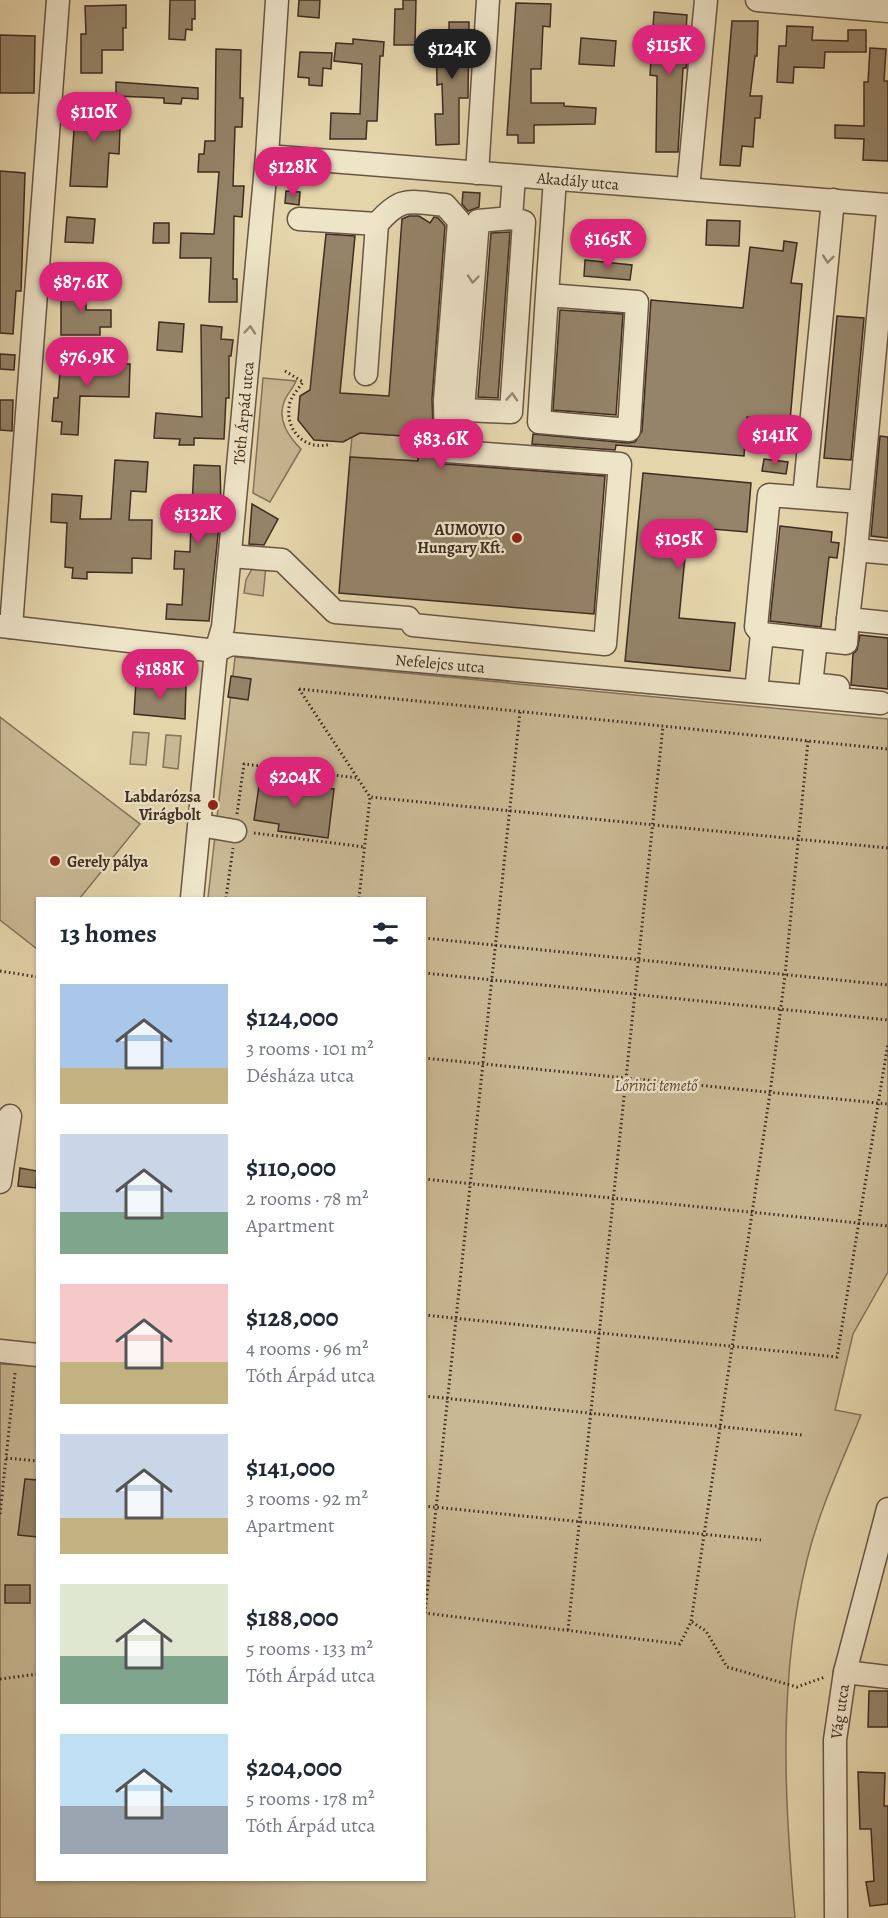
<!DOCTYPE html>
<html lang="en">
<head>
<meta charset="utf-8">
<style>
  body { margin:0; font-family:Alegreya,serif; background:#f2f2f3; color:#1f2937; height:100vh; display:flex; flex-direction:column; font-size:22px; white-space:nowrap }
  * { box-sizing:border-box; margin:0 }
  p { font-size:20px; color:#747a83 }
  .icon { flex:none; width:33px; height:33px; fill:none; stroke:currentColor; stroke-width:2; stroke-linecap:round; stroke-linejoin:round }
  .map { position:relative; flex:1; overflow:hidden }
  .panel { position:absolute; left:36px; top:897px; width:390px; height:984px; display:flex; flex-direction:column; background:#fff; border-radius:0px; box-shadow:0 2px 4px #0004 }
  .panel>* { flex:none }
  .price { position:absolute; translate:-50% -51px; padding:0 14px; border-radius:21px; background:#db2777; color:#fff; font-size:20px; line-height:39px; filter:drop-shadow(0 2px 3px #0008) }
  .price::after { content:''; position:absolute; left:50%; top:36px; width:18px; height:14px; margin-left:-9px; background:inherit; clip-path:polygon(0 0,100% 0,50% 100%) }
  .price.active { background:#222; color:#fff }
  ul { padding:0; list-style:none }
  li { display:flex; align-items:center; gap:18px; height:150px; padding:0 24px }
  li span { display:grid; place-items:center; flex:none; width:168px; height:120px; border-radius:0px; color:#555 }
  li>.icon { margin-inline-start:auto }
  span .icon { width:72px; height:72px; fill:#fffc; stroke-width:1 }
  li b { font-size:26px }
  h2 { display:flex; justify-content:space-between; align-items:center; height:72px; padding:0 24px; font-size:26px }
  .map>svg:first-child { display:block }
</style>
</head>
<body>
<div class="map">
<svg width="888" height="1918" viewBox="0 0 888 1918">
  <rect width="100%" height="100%" fill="#e5d5ab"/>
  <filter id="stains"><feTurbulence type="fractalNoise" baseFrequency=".00333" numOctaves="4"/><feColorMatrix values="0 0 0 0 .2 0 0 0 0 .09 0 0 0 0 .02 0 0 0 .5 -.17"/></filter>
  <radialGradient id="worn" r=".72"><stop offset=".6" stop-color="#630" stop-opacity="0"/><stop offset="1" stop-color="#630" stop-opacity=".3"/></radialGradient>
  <g fill="#c9b894" stroke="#84725b" stroke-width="1.5">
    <path d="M263 378 296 381C293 389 286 395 284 402 277 421 289 437 301 449L270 502 253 493Z"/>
    <polygon points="360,433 419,437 418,461 350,457 352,437"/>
    <polygon points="254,565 266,566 263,596 244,593 246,580"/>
    <path d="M235 657 888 719V1272L853 1334 835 1410 861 1415C842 1462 819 1510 807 1560 778 1677 784 1799 795 1918H0V1364L37 1366 38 1880H424V898H208Z"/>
    <polygon points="0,717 140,824 80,898 38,898 37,949 0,920"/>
    <polygon points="133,732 149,733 146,765 130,764"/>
    <polygon points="166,735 181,736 178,769 163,767"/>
  </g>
  <g fill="#958469" stroke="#3f2c22" stroke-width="1.5">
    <polygon points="170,0 195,0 195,19 192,19 192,30 186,29 185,40 169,39"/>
    <polygon points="299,0 320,0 319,18 298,16"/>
    <polygon points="403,0 416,0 415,45 394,45 395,9 403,9"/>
    <polygon points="516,3 551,4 550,27 543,26 541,69 531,69 531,103 564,103 564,106 596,108 595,124 534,125 534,143 518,143 518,135 507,135"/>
    <polygon points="126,5 126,28 123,28 123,50 102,50 102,73 81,73 81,34 86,34 85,6"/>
    <polygon points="654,12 687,15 685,47 688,47 686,68 683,68 678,152 656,152 657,76 650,75"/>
    <polygon points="732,21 758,21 757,56 755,56 750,96 762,96 760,118 755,118 753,147 742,146 740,166 720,165"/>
    <polygon points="449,22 469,22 468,98 459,98 459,144 436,145 435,114 443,114 442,84 437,85 436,36 449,35"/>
    <polygon points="787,26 813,27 812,40 848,41 848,30 866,30 866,52 825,52 824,68 794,67 793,83 777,82 779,46 786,46"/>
    <polygon points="0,35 35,36 34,93 0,93"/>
    <polygon points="581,38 616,41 614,66 579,64"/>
    <polygon points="353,39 384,42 383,56 380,56 377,121 367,121 366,139 330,139 331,113 360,114 362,64 334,61 336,43 353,44"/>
    <polygon points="870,48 886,49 884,81 888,81 888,161 863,160 864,139 835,138 835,125 864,126 864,82 868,82"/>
    <polygon points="216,49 241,50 240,98 243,98 242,127 235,127 233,186 244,186 242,217 234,216 233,279 237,279 237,302 209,302 211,258 180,258 181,233 214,234 219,172 198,172 199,154 204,154 205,141 215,141"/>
    <polygon points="300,52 332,53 331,69 323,68 322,86 309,85 309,78 298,77"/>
    <polygon points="116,82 198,88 198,99 182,98 181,104 164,103 164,98 116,96"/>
    <polygon points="76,102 121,104 119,154 109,153 107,187 70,186"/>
    <polygon points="0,171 25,173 21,291 16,291 13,334 0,333"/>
    <polygon points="286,191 300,192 299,205 285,203"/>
    <polygon points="463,192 480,193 479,207 468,211 462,204"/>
    <polygon points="409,216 419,216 430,223 434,217 438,218 445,226 432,399 434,457 445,464 605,476 594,614 339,593 350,457 418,461 419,437 360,433 343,442 314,440 298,420 300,396 310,390 326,234 355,236 340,393 389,396 402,219"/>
    <polygon points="67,217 95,219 93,243 65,242"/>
    <polygon points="707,220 740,221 739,246 706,245"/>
    <polygon points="154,223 169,223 169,243 153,243"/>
    <polygon points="510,232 498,398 478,397 491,233"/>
    <polygon points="784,241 797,243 791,283 802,284 790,421 747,417 744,456 616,445 615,450 532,444 533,434 628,443 635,442 642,431 651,300 743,308 750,247 783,251"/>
    <polygon points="585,260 632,265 630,280 584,276"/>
    <polygon points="61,285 86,285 86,310 111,310 111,327 100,327 100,335 61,335"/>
    <polygon points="560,310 623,314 616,415 553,410"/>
    <polygon points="837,316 864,318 851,460 824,458"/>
    <polygon points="159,322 184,324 182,352 157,350"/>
    <polygon points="201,325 222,327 221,339 233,340 231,356 229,356 229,398 226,398 224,439 194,438 194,445 179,445 180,439 154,438 156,413 202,417"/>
    <polygon points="0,354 15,355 14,370 0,369"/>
    <polygon points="61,358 89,360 89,363 130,364 129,397 80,396 78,435 61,434 62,422 52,421 54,398 58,398"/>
    <polygon points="0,400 13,400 12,431 0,430"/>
    <polygon points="880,436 888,437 888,538 871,536"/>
    <polygon points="764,459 788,462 786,474 762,471"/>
    <polygon points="115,460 148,462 146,492 131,491 129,520 152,520 151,559 132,558 132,573 87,572 87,579 72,578 73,568 65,567 67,523 51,522 52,494 82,496 80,519 111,519"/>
    <polygon points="194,465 220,466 221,506 209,621 166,619 167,604 182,605 184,569 174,569 175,551 190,552 191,521 164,520 164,506 192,506"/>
    <polygon points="643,473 751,483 747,532 688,527 679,618 735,623 730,671 625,661"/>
    <polygon points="252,504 278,519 264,545 249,544"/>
    <polygon points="780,526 832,532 831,542 839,543 837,558 829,557 821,627 770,621"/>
    <polygon points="860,635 888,638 888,689 851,685 853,654 857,650"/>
    <polygon points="231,676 251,679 248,700 228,697"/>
    <polygon points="136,681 154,682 154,686 186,686 185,719 134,714"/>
    <polygon points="260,779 334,789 328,838 278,831 279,824 254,820"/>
    <polygon points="20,1168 37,1171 36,1188 18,1186"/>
    <polygon points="25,1479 38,1480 38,1537 18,1535"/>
    <rect x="5" y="1585" width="25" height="18"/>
    <polygon points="869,1691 888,1691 888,1727 868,1727"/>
    <polygon points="858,1772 885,1773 884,1806 888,1806 888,1904 870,1906 866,1882 874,1881 871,1829 860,1829"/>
  </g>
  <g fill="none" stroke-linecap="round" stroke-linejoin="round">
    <g stroke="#685644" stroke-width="25">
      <g id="minor">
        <polyline points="757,0 888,11"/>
        <path id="s1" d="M267 156 888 205"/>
        <polyline points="477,173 488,0"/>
        <polyline points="688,189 706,0"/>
        <polyline points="511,218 524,222 511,412 463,410 478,221 511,218 514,176"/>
        <polyline points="299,219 377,224"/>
        <polyline points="547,295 539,422 629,430 637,302 547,295 555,179"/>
        <polyline points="804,497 833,200"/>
        <polyline points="856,550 888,212"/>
        <polyline points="888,553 856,550 848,619 888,623"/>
        <path d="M230 556 282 560 335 612 408 618 413 625 605 644 620 464 446 451 445 400 459 221 445 205C409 202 402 195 377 224L366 374"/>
        <path id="s2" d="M0 626 216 651 231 644 881 703"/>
        <polyline points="11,627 58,0"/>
        <polyline points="762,634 756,627 769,495 860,502"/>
        <polyline points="816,640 811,684 838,687"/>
        <polyline points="756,691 762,634 846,643 848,619"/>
        <polyline points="200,825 235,831"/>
        <path id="s3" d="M192 898 216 651 223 627 267 156 277 0"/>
        <polyline points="0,1182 10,1116"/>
        <polyline points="0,1351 38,1355"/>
        <polyline points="845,1672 888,1677"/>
        <path id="s4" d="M836 1918 835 1740 845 1672 888 1509"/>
      </g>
    </g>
    <g stroke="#3f2c22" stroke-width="3" stroke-dasharray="1.5 3" stroke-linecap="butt">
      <path d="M285 371 303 382C299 388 293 394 290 402 283 429 305 452 331 444"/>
      <polyline points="299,689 370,797 888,848"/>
      <polyline points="299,689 888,749"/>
      <polyline points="237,814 244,764 358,778"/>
      <polyline points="254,833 365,847"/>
      <polyline points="226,898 233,848"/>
      <polyline points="359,898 370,797"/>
      <polyline points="424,938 888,985"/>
      <polyline points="0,971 38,977"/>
      <polyline points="424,973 888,1020"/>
      <polyline points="424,1058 888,1104"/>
      <polyline points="424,1179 888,1226"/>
      <polyline points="424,1315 837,1357 888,1043"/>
      <polyline points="15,1373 6,1458 38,1461"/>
      <polyline points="424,1396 802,1435"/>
      <polyline points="424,1506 761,1540"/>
      <polyline points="0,1514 6,1458"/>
      <polyline points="424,1613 680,1644 691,1622 770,1093 785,975 808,741"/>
      <polyline points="425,1613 520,712"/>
      <polyline points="692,1622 706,1631 727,1667 797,1687 825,1677"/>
      <polyline points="568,1630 663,726"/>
      <polyline points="0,1679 38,1674"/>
    </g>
    <use href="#minor" stroke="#eee4c8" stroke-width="22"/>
  </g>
  <defs><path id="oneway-chevron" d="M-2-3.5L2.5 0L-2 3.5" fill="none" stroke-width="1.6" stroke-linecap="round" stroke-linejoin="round" transform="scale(1.5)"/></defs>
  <g stroke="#968875">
    <use href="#oneway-chevron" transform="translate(828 259) rotate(96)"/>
    <use href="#oneway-chevron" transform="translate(473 279) rotate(95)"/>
    <use href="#oneway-chevron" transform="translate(250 330) rotate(-85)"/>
    <use href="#oneway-chevron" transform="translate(512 397) rotate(-86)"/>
  </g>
  <g fill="#8f2418" stroke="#eee4c8" stroke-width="2">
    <circle cx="517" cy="538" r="6"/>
    <circle cx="213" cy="805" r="6"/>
    <circle cx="55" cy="861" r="6"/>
  </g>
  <g text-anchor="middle" stroke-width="4.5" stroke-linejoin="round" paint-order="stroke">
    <g font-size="16" fill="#3f2c22" stroke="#eee4c8">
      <text dy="6" stroke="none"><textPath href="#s1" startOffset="312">Akadály utca</textPath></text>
      <text dy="6" stroke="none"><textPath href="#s3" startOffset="488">Tóth Árpád utca</textPath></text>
      <text dy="6" stroke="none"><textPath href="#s2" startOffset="444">Nefelejcs utca</textPath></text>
      <text dy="6" stroke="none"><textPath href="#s4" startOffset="207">Vág utca</textPath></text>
    </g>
    <g font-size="16" font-weight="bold" fill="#3f2c22" stroke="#eee4c8" text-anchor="end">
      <text x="505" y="535">AUMOVIO<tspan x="505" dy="18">Hungary Kft.</tspan></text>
      <text x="201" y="802">Labdarózsa<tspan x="201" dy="18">Virágbolt</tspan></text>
      <text x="67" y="867" text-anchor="start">Gerely pálya</text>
    </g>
    <g font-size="16" font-style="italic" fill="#5b4839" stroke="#eee4c8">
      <text x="656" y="1091">Lőrinci temető</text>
    </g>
  </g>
  <rect width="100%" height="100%" filter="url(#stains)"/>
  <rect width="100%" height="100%" fill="url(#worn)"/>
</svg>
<b class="price" style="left:669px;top:76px">$115K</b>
<b class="price active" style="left:452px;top:80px">$124K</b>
<b class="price" style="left:94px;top:143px">$110K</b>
<b class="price" style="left:293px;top:198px">$128K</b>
<b class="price" style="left:608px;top:270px">$165K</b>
<b class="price" style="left:81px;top:313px">$87.6K</b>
<b class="price" style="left:87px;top:388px">$76.9K</b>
<b class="price" style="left:775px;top:466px">$141K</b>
<b class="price" style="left:441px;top:470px">$83.6K</b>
<b class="price" style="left:198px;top:545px">$132K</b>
<b class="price" style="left:679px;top:570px">$105K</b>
<b class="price" style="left:160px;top:700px">$188K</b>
<b class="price" style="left:295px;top:808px">$204K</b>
<section class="panel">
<h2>13 homes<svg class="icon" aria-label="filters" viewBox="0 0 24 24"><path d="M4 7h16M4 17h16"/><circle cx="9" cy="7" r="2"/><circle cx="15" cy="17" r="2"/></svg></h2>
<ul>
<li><span style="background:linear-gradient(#a9c7e8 70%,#c2b280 0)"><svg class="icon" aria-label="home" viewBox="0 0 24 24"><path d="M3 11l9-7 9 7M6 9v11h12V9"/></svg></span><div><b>$124,000</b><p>3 rooms · 101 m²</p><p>Désháza utca</p></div></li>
<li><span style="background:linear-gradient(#c9d6e8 65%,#7fa58c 0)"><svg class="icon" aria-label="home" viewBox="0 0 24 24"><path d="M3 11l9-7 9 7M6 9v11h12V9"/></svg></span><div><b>$110,000</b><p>2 rooms · 78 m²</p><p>Apartment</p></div></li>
<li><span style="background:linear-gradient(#f6c9c9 65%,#c2b280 0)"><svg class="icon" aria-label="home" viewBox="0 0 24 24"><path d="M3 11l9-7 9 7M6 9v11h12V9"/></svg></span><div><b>$128,000</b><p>4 rooms · 96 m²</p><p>Tóth Árpád utca</p></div></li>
<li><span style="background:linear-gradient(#c9d6e8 70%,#c2b280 0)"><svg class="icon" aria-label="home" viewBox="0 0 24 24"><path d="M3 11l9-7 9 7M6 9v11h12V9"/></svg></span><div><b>$141,000</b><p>3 rooms · 92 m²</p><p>Apartment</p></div></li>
<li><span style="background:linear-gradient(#dfe7d0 60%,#7fa58c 0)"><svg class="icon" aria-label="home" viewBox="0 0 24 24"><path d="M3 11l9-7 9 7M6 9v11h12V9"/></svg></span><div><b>$188,000</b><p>5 rooms · 133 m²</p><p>Tóth Árpád utca</p></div></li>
<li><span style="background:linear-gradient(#bfe0f5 60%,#9aa5b1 0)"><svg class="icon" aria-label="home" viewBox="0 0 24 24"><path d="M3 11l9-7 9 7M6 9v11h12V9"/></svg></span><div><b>$204,000</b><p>5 rooms · 178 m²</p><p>Tóth Árpád utca</p></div></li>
</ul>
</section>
</div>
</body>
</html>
